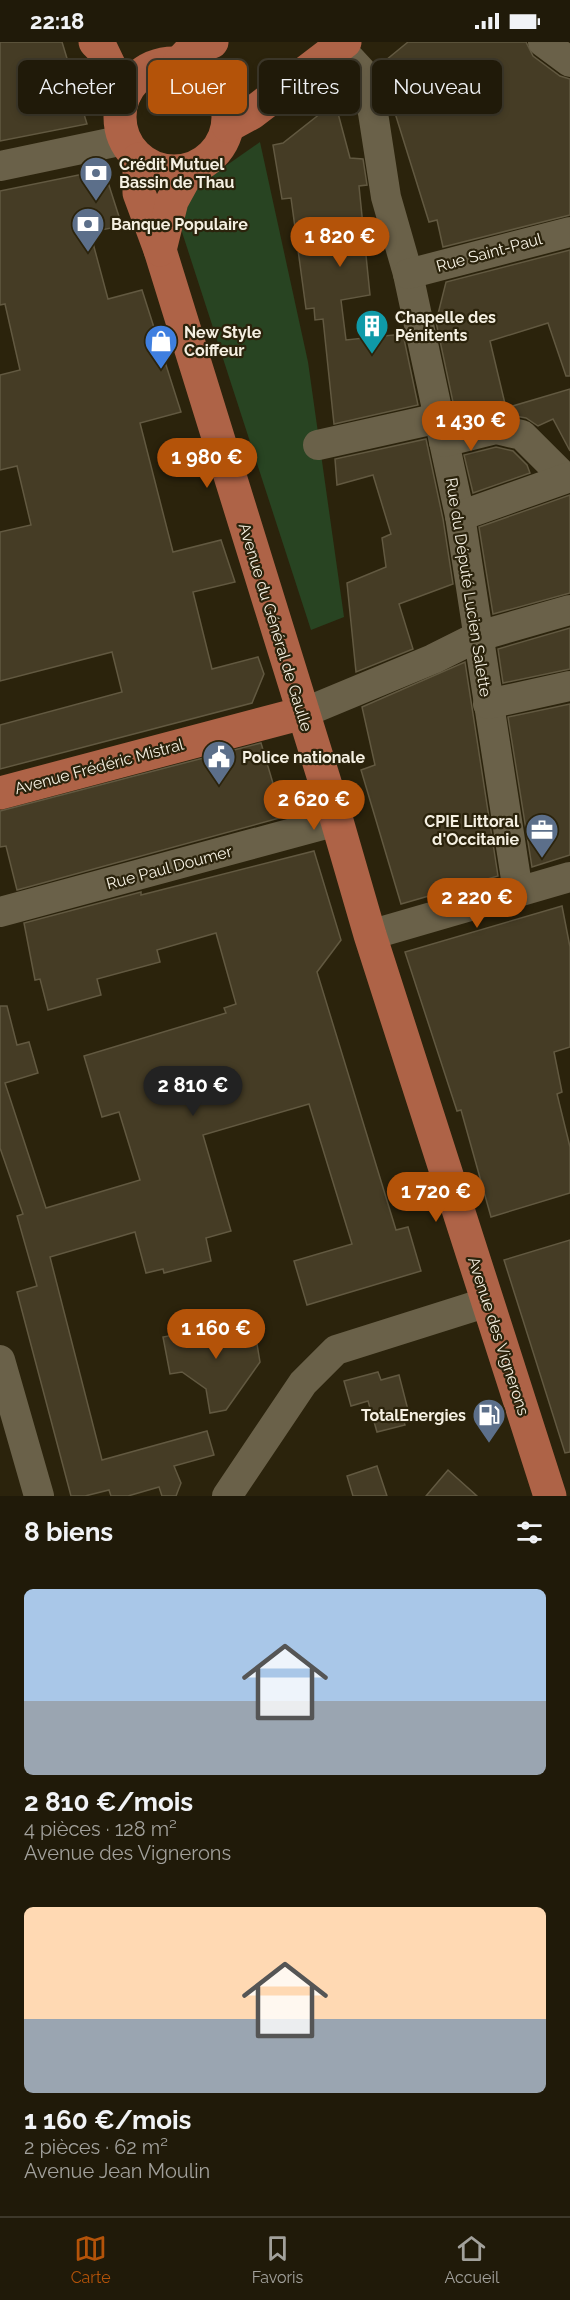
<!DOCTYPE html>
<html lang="fr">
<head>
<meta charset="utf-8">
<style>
  body { margin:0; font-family:Raleway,sans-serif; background:#2d2717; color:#f1f3f6; height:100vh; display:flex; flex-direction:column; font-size:22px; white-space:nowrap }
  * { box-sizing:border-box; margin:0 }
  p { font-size:20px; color:#a2a19c }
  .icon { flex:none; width:33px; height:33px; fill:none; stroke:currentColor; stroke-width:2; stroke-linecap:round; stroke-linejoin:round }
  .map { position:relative; height:1454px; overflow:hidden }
  .sheet { display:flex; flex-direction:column; background:#201a09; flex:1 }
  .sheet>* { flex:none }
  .hud { position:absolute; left:18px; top:18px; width:534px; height:54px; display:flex; gap:12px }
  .price { position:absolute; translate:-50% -51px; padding:0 14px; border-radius:21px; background:#b45309; color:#fff; font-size:20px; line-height:39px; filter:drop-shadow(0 2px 3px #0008) }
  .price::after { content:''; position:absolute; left:50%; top:36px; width:18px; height:14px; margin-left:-9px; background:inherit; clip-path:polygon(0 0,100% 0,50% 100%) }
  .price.current { background:#222; color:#fff }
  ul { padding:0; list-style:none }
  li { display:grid; align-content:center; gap:12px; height:318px; padding:0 24px }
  li span { display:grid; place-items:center; height:186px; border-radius:9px; color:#555 }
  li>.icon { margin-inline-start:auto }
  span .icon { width:108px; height:108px; fill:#fffc; stroke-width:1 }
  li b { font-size:26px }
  h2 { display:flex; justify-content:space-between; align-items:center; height:72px; padding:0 24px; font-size:26px }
  .tag { padding:0 21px; border-radius:9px; background:#201a09; box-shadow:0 3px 9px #0003,0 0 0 2px #3d382a; font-size:21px; line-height:54px }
  .tag.current { background:#b45309; color:#fff }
  .status { display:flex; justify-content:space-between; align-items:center; height:42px; padding:0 30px; background:#201a09; direction:ltr }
  .status svg { height:16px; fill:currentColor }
  .tab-bar { display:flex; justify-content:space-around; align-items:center; height:84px; border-top:2px solid #3d382a; background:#201a09; font-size:16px; color:#a2a19c }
  .tab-bar a { display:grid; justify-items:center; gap:3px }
  .tab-bar .current { color:#b45309 }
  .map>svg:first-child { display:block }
</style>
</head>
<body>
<div class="status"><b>22:18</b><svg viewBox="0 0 49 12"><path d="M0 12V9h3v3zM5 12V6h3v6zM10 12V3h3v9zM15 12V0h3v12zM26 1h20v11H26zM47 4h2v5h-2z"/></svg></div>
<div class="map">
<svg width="570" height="1454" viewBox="0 0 570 1454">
  <rect width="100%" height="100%" fill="#2b230c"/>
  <polygon fill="#284422" points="260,100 308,320 344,575 311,588 181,187 184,162 197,144"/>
  <g fill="#453c25" stroke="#625941" stroke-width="1.5">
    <polygon points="0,0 62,0 87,82 0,99"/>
    <polygon points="408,0 526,0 533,14 560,34 570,37 570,173 443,205 437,178 429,180 380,23"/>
    <polygon points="335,60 350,116 363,117 367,143 359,144 370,253 341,258 346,298 403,292 418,363 334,382 323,277 315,278 314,266 306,267 291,156 282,157 273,103 283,101"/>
    <polygon points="98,129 106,134 122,184 90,190 108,257 142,248 181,370 140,381 173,510 221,498 235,540 193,550 212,627 258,615 264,632 252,661 0,727 0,683 122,650 112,610 0,639 0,490 31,483 17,424 0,428 0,333 20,328 5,262 0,263 0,149"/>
    <polygon points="570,208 570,334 566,334 548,281 490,299 506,366 570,347 570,409 553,377 538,384 526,376 492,370 457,379 436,280 446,240"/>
    <polygon points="426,397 443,477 453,542 399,562 413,607 356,630 347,541 386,525 382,496 391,492 373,433 337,443 335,417"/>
    <polygon points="496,405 513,409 527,423 530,431 473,451 464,413"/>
    <polygon points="570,453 570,551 493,572 479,485"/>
    <polygon points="570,586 570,627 503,641 498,607"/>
    <polygon points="465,620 498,834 401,862 361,728 375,723 362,665"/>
    <polygon points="570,662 570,813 532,825 508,675"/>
    <polygon points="261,701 283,775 17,848 6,804 0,805 0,769"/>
    <polygon points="314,809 341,898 317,930 396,1188 408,1185 421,1229 307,1263 294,1219 352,1202 309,1062 203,1093 231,1189 206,1196 211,1219 164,1231 163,1227 146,1231 135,1190 50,1215 102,1418 207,1389 214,1413 174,1424 181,1441 176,1454 162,1454 159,1445 128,1454 111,1454 109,1448 85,1454 71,1454 17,1250 37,1244 17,1174 23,1172 0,1106 0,964 7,964 17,1003 29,1000 38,1031 5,1041 46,1166 140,1138 119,1070 102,1075 84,1014 226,971 224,966 236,962 216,891 157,908 160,920 97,937 101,953 48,968 40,937 35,938 24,881 141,850 141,853"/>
    <polygon points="562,864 570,905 570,1005 554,1010 562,1050 557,1052 570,1105 570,1151 491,1175 461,1068 457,1069 405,910"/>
    <polygon points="570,1198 570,1410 565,1411 504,1218"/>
    <polygon points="253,1278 260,1320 226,1368 210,1371 206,1347 182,1330 170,1332 163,1295"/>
    <polygon points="378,1330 381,1338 399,1333 408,1368 401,1370 405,1383 377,1390 368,1359 351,1364 344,1339"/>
    <polygon points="377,1424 387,1454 353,1454 347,1434"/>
    <polygon points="448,1428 477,1454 426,1454"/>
  </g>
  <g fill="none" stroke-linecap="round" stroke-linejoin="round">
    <g stroke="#6a6149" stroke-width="30">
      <polyline points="543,0 570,20"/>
      <polyline points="338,4 361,29 373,71 386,155 408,232 460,474 518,850"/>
      <polyline points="0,124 124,98"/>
      <polyline points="408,232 570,190"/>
      <polyline points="444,400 496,387 522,393 565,436"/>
      <polyline points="318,403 439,376"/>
      <polyline points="460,474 570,435"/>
      <polyline points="488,662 570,644"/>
      <polyline points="303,671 433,617 479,594 570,568"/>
      <polyline points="0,870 337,779"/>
      <polyline points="370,893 570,835"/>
      <polyline points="0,1318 39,1454"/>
      <polyline points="227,1454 303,1341 336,1308 488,1260"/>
    </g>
    <g stroke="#ae6347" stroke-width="33">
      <polyline points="95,0 101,6 124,54"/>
      <circle cx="174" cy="75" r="54"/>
      <polyline points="179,21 193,6 212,0"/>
      <polyline points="228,84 252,71 345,0"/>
      <polyline points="139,117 139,151 160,208 337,779 370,893 550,1454"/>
      <polyline points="160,208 172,159 189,128"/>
      <polyline points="0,751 303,671"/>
    </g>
  </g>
  <defs>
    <g id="bank-pin" transform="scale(1.725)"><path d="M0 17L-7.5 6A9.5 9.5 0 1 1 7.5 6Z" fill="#5c6f8a" stroke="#2b230c"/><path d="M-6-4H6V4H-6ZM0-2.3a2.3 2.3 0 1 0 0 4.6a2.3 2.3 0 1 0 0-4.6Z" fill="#fff"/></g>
    <g id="building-pin" transform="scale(1.725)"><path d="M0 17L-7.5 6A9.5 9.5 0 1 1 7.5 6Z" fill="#0f9aa8" stroke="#2b230c"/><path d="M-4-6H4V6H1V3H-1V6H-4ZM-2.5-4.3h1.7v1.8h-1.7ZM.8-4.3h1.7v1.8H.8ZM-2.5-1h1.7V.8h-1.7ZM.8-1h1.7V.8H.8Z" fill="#fff"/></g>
    <g id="shop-pin" transform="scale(1.725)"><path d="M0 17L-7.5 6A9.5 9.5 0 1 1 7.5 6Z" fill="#3f7fe0" stroke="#2b230c"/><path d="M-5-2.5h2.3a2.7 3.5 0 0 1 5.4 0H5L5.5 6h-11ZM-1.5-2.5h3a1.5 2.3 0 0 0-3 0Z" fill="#fff"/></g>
    <g id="civic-pin" transform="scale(1.725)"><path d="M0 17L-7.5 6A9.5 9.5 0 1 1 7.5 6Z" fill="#5c6f8a" stroke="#2b230c"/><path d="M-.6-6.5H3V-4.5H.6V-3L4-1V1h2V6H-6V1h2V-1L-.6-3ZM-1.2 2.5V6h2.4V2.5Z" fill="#fff"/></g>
    <g id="office-pin" transform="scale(1.725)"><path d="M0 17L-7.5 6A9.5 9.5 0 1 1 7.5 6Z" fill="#5c6f8a" stroke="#2b230c"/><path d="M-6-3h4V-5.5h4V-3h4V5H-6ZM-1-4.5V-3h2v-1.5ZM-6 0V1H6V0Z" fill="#fff"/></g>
    <g id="fuel-pin" transform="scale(1.725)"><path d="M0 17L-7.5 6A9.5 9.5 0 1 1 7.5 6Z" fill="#5c6f8a" stroke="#2b230c"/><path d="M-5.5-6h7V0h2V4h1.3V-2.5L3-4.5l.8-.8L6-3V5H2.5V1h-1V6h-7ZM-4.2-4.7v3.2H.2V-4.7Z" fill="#fff"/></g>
  </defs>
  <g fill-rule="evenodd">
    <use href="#bank-pin" x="96" y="131"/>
    <use href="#bank-pin" x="88" y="182"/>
    <use href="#building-pin" x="372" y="284"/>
    <use href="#shop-pin" x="161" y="299"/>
    <use href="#civic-pin" x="219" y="715"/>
    <use href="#office-pin" x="542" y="788"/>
    <use href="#fuel-pin" x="489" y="1373"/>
  </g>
  <g text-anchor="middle" stroke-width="4.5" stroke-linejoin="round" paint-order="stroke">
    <g font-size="16" font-weight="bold" fill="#f5f0e2" stroke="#2b230c" text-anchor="start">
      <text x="119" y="128">Crédit Mutuel<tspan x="119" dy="18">Bassin de Thau</tspan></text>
      <text x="111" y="188">Banque Populaire</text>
      <text x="395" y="281">Chapelle des<tspan x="395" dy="18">Pénitents</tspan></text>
      <text x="184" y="296">New Style<tspan x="184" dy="18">Coiffeur</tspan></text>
      <text x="242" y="721">Police nationale</text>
      <text x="519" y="785" text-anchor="end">CPIE Littoral<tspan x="519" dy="18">d'Occitanie</tspan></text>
      <text x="466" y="1379" text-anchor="end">TotalEnergies</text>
    </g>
    <g font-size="16" fill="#f5f0e2" stroke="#2b230c">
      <text transform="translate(489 210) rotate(-15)" y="6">Rue Saint-Paul</text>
      <text transform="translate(469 545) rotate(81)" y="6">Rue du Député Lucien Salette</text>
      <text transform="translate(276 585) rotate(73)" y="6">Avenue du Général de Gaulle</text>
      <text transform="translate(99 724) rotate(-15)" y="6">Avenue Frédéric Mistral</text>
      <text transform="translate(169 825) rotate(-15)" y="6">Rue Paul Doumer</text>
      <text transform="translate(499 1294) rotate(72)" y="6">Avenue des Vignerons</text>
    </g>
  </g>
</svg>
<b class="price" style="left:340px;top:226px">1 820 €</b>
<b class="price" style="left:471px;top:410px">1 430 €</b>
<b class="price" style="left:207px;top:447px">1 980 €</b>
<b class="price" style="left:314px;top:789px">2 620 €</b>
<b class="price" style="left:477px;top:887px">2 220 €</b>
<b class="price current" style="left:193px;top:1075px">2 810 €</b>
<b class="price" style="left:436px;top:1181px">1 720 €</b>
<b class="price" style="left:216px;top:1318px">1 160 €</b>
<div class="hud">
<a class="tag">Acheter</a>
<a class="tag current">Louer</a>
<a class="tag">Filtres</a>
<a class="tag">Nouveau</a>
</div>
</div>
<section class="sheet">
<h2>8 biens<svg class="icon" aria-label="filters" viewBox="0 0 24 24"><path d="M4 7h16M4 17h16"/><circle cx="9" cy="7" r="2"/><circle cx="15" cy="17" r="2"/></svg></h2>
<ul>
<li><span style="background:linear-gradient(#a9c7e8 60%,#9aa5b1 0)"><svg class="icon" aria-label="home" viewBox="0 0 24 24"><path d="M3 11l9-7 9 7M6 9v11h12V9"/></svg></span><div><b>2 810 €/mois</b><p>4 pièces · 128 m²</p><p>Avenue des Vignerons</p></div></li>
<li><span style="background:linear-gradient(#ffd9b3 60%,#9aa5b1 0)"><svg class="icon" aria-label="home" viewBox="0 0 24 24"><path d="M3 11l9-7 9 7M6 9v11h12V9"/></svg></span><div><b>1 160 €/mois</b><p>2 pièces · 62 m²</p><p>Avenue Jean Moulin</p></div></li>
</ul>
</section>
<nav class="tab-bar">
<a class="current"><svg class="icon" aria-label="map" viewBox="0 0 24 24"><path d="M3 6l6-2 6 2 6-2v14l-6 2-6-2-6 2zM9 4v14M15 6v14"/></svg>Carte</a>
<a><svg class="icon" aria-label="saved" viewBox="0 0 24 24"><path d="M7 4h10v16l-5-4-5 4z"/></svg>Favoris</a>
<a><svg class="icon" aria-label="home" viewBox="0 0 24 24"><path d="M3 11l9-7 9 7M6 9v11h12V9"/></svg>Accueil</a>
</nav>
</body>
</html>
